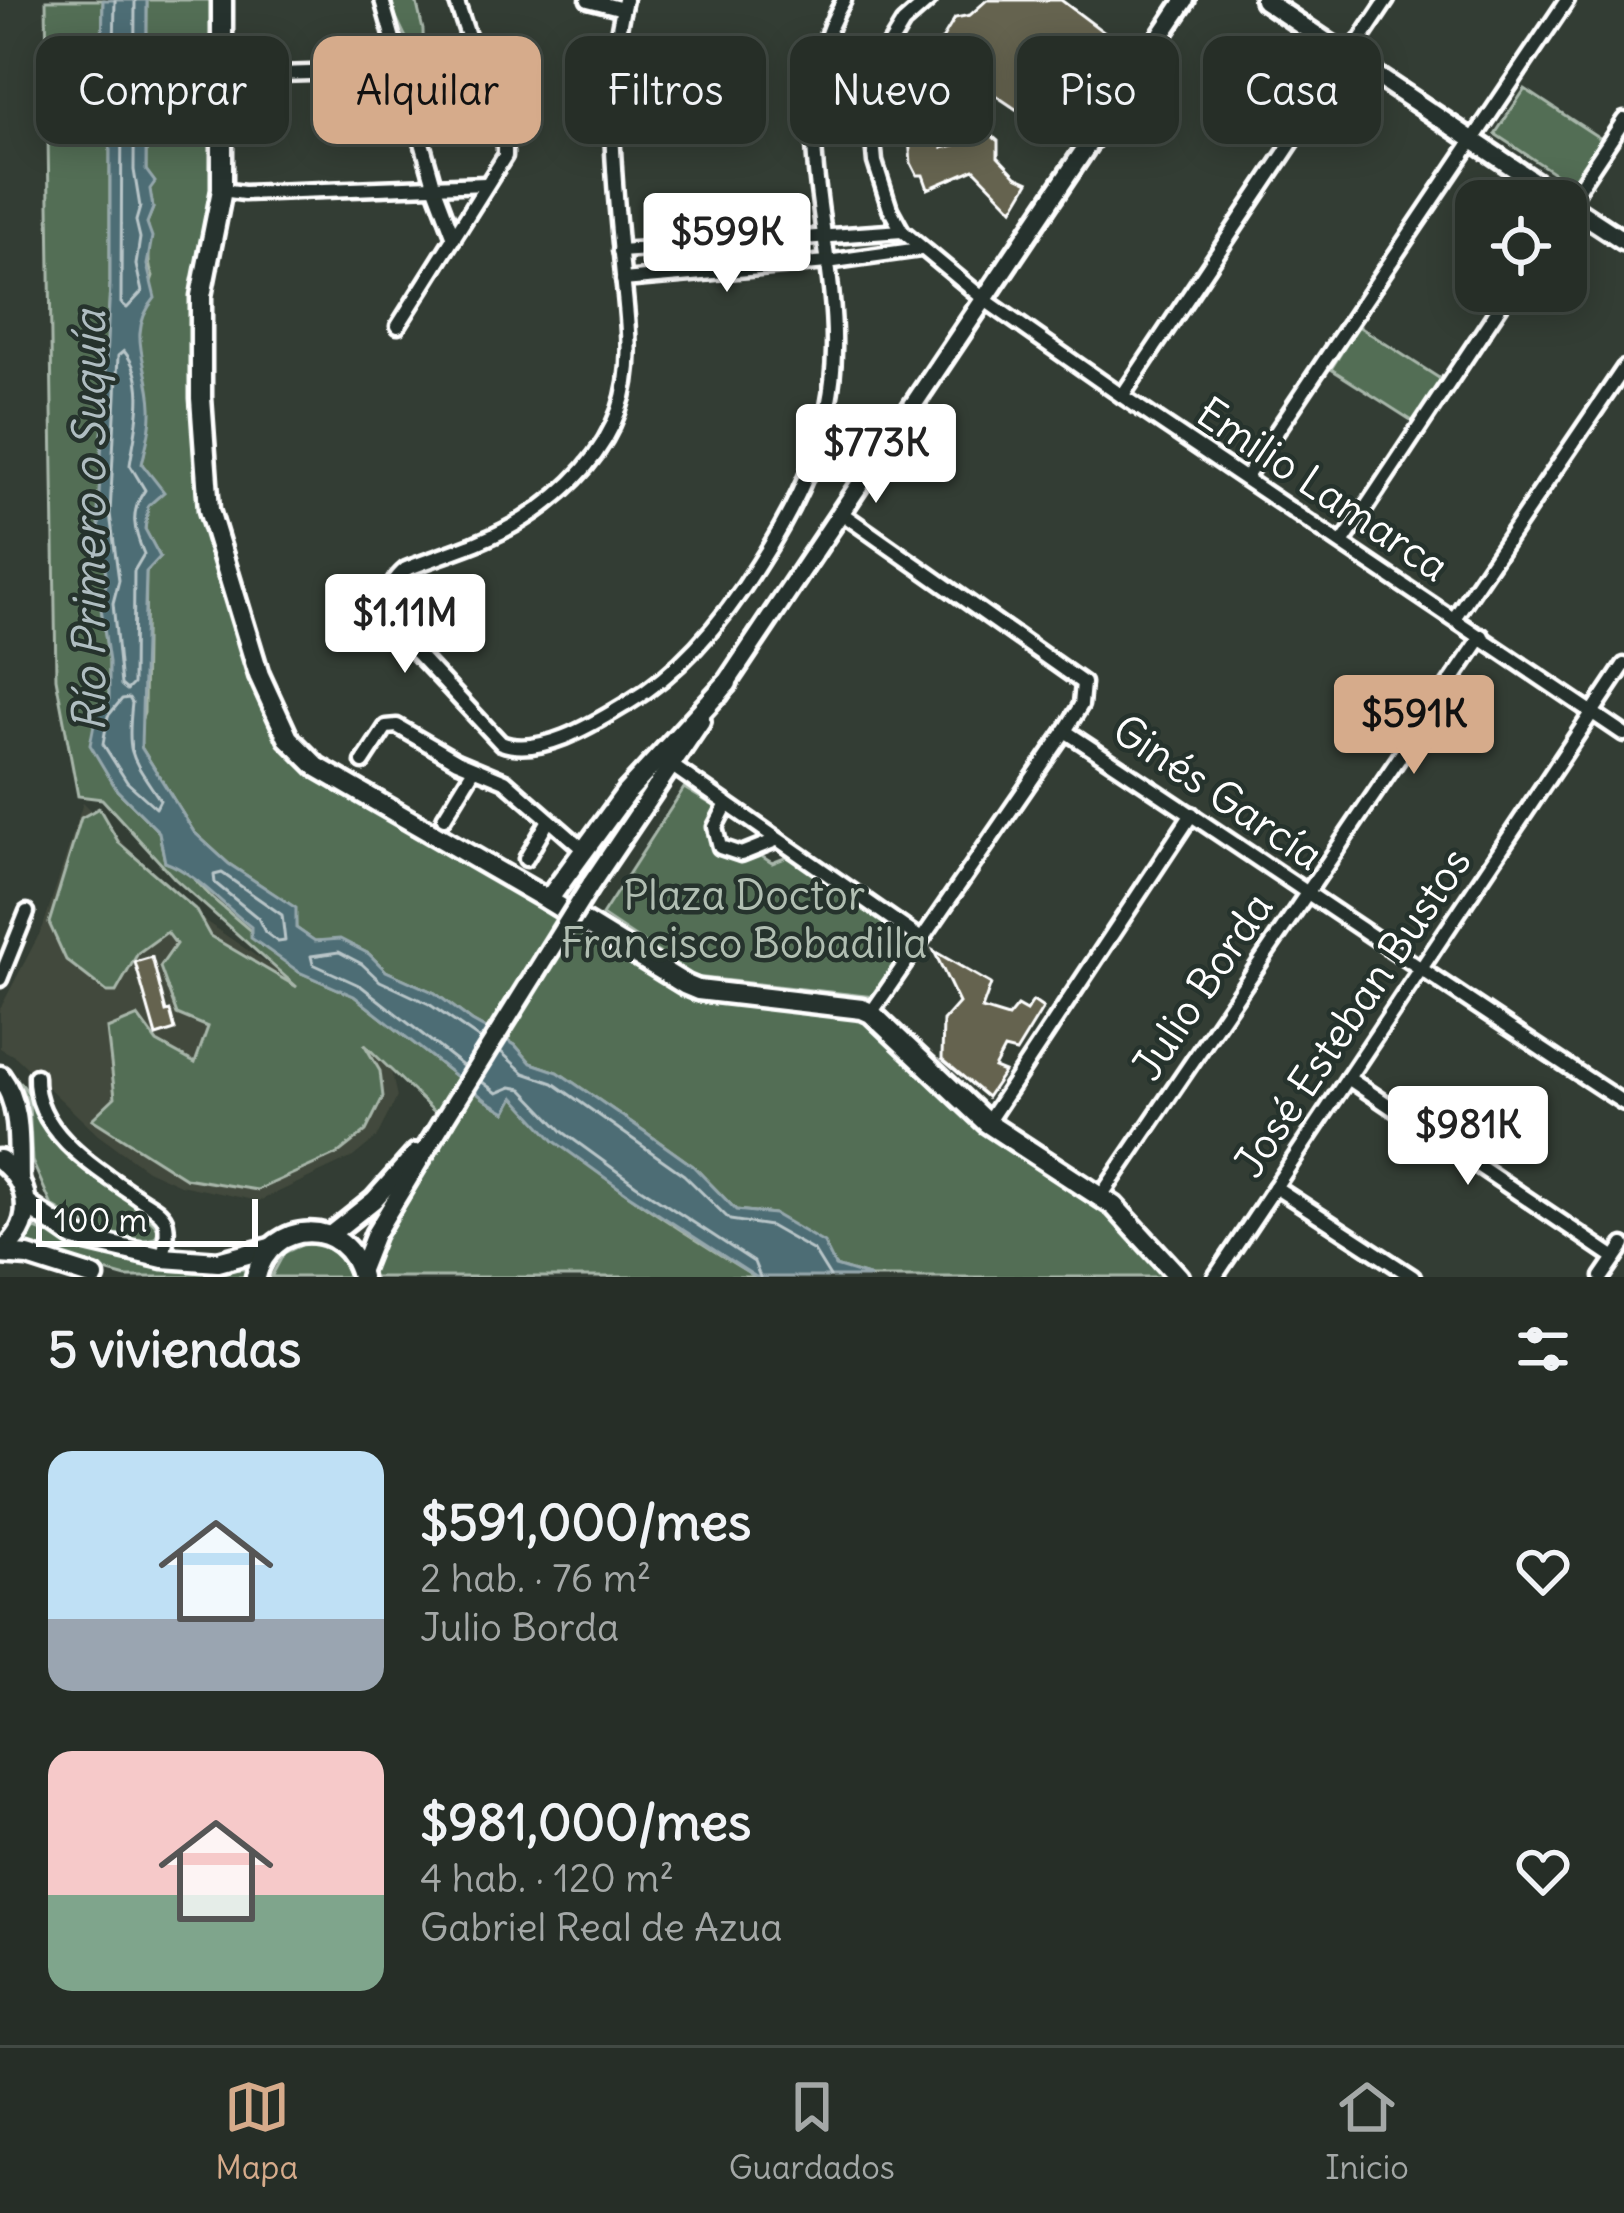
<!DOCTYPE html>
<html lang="es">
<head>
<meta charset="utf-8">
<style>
  body { margin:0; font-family:Delius,sans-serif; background:#2e362f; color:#f1f3f6; height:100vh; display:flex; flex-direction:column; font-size:45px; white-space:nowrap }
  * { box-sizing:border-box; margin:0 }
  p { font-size:39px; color:#a4a8a7 }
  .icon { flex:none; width:66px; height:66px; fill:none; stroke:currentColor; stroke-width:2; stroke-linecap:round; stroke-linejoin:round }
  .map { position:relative; height:1277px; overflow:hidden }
  .side { display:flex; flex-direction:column; background:#262e27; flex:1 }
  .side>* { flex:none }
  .top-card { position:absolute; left:36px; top:36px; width:1554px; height:108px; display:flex; gap:24px }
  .fabs { position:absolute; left:1455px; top:180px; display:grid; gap:24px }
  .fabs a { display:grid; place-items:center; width:132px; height:132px; border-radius:24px; background:#262e27; box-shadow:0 6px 30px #0003,0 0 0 3px #424a44; font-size:60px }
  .scale { position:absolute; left:36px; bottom:30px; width:222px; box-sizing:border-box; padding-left:12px; border:6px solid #fff; border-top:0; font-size:33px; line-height:42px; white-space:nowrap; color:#fff; -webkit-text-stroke:9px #26332d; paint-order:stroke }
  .price { position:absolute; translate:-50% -102px; padding:0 27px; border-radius:12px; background:#fff; color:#222; font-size:39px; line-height:78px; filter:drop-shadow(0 3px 6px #0008) }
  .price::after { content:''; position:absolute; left:50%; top:72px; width:36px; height:27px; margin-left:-18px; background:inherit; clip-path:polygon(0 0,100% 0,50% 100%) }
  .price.selected { background:#d6ab8b; color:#111 }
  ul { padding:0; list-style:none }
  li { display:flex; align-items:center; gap:36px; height:300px; padding:0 48px }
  li span { display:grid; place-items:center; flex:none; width:336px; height:240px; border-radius:24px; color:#555 }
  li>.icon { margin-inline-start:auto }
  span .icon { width:144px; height:144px; fill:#fffc; stroke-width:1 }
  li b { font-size:51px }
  h2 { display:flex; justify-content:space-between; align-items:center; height:144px; padding:0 48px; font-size:51px }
  .pill { padding:0 42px; border-radius:24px; background:#262e27; box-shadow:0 6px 30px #0003,0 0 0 3px #424a44; font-size:42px; line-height:108px }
  .pill.selected { background:#d6ab8b; color:#111 }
  .tabs { display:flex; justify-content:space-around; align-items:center; height:168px; border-top:3px solid #424a44; background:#262e27; font-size:33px; color:#a4a8a7 }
  .tabs a { display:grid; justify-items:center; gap:6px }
  .tabs .selected { color:#d6ab8b }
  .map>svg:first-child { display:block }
</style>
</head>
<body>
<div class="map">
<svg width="1624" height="1277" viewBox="0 0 1624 1277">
  <rect width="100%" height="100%" fill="#333d34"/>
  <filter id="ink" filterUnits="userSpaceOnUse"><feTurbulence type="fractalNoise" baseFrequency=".00833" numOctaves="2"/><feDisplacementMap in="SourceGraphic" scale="24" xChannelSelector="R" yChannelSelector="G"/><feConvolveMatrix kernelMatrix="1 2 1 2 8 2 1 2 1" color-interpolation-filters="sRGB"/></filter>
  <g filter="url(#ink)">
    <polygon fill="#42493c" points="83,803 192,912 279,972 390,1066 397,1097 376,1138 353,1157 259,1201 180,1185 147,1170 98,1135 16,1057 0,1048 0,1009 43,927"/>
    <g fill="#526e55" stroke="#a8b6aa" stroke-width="3">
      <path d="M46 0H103L102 51 110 85V285L98 515 107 582 100 601 109 662V701L117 790 159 832 165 862 184 868 213 899 299 972 354 996 487 1101 506 1112 513 1096C582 1170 670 1224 756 1277H361L443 1120 364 1044 380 1071 383 1097 366 1131 337 1154 257 1190 185 1178 92 1119 115 1097 107 1029 138 1016 157 1042 195 1063 208 1027 177 1014 160 967 176 944 167 932 138 953 116 992H107L66 960 49 923 81 818 99 808 119 843 195 909 210 936 297 987 175 879 102 799 78 796 56 678Z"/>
      <path d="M147 0H217L222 190 203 277 209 510 259 675 299 751 686 985 862 1009 987 1123 1101 1196 1179 1277H871L835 1266 774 1214 736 1210 693 1166 644 1131 558 1072 531 1063 515 1045 472 1021 435 993 386 971 369 954 340 940 314 941 296 928 295 908 229 864 194 832 141 747 139 726 144 713 146 572 160 557 145 530 148 505 142 464 147 438 139 345 140 315 153 276C144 259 154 242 147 223L153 208 146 171Z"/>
      <polygon points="392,0 416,0 423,30 424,75 393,11"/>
      <polygon points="1525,89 1601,139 1571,184 1495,134"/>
      <polygon points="1358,326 1442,380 1414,422 1331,369"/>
      <polygon points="684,788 719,809 708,827 716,850 736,858 758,854 772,863 790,856 910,942 875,997 695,977 602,915"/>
      <path d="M17 1079C38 1100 43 1129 64 1150 86 1171 148 1210 159 1230L155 1238C124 1247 78 1222 52 1206L32 1161 29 1104Z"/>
      <path d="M35 1229C104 1255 172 1272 247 1269V1277H126L20 1247Z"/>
      <path d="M304 1244C328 1244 342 1254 349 1277H271L284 1253Z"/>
    </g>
    <path fill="#4e6d75" stroke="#95a7ac" stroke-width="3" d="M103 0H147L146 170 155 182 150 189 153 208 147 223 152 237 147 265 155 298C124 335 150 364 151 407 152 426 146 446 142 464L164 492 148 506 145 529 160 557 146 572 141 747 194 832 229 864 296 908V928L315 941 340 939 369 954 386 971 435 993 472 1021 515 1045 531 1063 558 1072 644 1131 693 1166 736 1210 774 1214 824 1243 835 1266 871 1277H756L629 1195 554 1141 514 1097 506 1112 487 1101 354 996 299 972 251 938V927C225 907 194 872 165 862L159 832 117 790 90 745 98 704 109 701V662L100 601 107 582 98 515 110 285V85L102 51Z"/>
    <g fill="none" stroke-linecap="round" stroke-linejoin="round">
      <g stroke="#b8c5c8" stroke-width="3">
        <polyline points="115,0 114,50 122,85 121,303 127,308 142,292 136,265 140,238 136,221 140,207 134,170 135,0"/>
        <path d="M124 351C150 383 135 429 130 465L145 490C129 512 134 531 144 554L134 571 133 684 127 690 121 685 113 603 119 580 110 514 118 356Z"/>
        <path d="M129 698 132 703C126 756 131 756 160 800L156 808 127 782 103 744 108 716 122 699Z"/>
        <polygon points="222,873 282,915 285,941 278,942 265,932 258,918 215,883 214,875"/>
        <polyline points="500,1051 524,1073 553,1083 684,1175 730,1220 770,1226 814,1251 830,1277"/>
        <polyline points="464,1067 361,986 313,964 311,956 339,952 362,964 380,981 429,1004 481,1040"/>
        <polyline points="481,1081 497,1093 511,1087 522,1089 563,1132 636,1185 754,1262 760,1277"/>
      </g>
    </g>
    <g fill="#65644f" stroke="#fff" stroke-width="3">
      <polygon points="987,0 1061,0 1125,48 1089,102 1077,94 1057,137 958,70 946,94 942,148 963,143 974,133 991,135 998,141 998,157 1016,176 1029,182 1013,209 974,169 928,189 923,175 917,175 911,163 907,113 917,71 923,71 955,18 970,15"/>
      <polygon points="934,951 991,984 982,1009 1008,1017 1017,1006 1026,1011 1033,1001 1043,1008 1016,1052 1004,1049 994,1068 1004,1072 987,1097 942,1059 943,1021 959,1003"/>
      <polygon points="152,957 166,1012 170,1011 175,1030 156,1036 135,962"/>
    </g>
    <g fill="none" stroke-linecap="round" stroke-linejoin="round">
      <g stroke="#fff" stroke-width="21">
        <g id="minor">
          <polyline points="382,0 434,185 454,238"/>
          <polyline points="588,0 623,9"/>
          <path d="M625 0C603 87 614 176 622 265 626 313 636 363 619 410 602 457 565 493 524 519 488 542 445 554 406 569 383 588 384 611 399 634L501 743C540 758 595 723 628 703 682 671 726 617 759 564 801 499 833 429 834 351 837 236 780 106 844 0"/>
          <polyline points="929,0 903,23 886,51 871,118 875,162 890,209 902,231 985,300 1122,396 1624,734"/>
          <polyline points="221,76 402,70"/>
          <polyline points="222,190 244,193 486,184"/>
          <polyline points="1566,207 1624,120"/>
          <polyline points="620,251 902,231"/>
          <polyline points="623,280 827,262 920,249"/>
          <polyline points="398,326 505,156 505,146 456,0"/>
          <polyline points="1122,396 1387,0"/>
          <polyline points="1246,477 1567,0"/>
          <path d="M840 512 1083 683 1081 705 1065 731C1252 854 1436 981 1624 1103"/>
          <polyline points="1343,542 1510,291"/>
          <polyline points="1455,617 1624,368"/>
          <polyline points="363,762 386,727 397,726 457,761 505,781 584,850"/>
          <polyline points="671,765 921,939"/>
          <polyline points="727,804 715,827 720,847 741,854 776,840"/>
          <polyline points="444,818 474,769"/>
          <polyline points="526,859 549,820"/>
          <polyline points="0,979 27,912"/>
          <polyline points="871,1013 1065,731"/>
          <path d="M36 1076C34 1131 96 1169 136 1196 145 1203 160 1209 165 1220 169 1232 165 1246 163 1258"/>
          <polyline points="1348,1078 1615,1258"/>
          <polyline points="987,1123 1192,814"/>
          <polyline points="1275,1187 1413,1277"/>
          <polyline points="1101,1196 1482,636"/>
          <polyline points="1215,1277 1624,665"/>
          <polyline points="1602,1277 1624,1245"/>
        </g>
      </g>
      <g stroke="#fff" stroke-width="26">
        <g id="secondary">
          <polyline points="1264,0 1563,201"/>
          <polyline points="1566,203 1624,241"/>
          <polyline points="719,694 1185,0"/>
          <polyline points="591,884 701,721"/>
          <polyline points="330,1235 374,1200 416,1153"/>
          <polyline points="360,1272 375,1234 444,1120"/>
        </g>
      </g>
      <g stroke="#fff" stroke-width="27">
        <g id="primary">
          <polyline points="222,0 222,190 201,296 201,398 209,510 259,675 288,738 317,767 548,900 686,985 698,990 862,1009 871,1013 987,1123 1114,1206 1179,1277"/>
          <polyline points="548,900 626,793 727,683"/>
          <path d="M0 1076C22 1105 18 1144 19 1179"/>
          <path d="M0 1160C34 1186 35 1227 0 1253"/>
          <polyline points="28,1205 74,1237 163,1258 218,1262 270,1248"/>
          <polyline points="0,1254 28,1256 94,1277"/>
          <path d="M256 1277C270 1218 348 1217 361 1277"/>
        </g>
      </g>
      <use href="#minor" stroke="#26332d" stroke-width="12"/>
      <use href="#secondary" stroke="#26332d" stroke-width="16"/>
      <use href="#primary" stroke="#26332d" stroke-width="18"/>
      <g stroke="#fff" stroke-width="26" stroke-linecap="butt">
        <polyline id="secondary-bridge" points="444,1120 591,884"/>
      </g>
      <use href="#secondary-bridge" stroke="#26332d" stroke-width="16"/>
    </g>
  </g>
  <g text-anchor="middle" stroke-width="9" stroke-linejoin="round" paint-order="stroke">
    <g font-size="42" fill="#fff" stroke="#26332d">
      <text transform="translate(1323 489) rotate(34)" y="15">Emilio Lamarca</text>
      <text transform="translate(1218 792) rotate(34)" y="15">Ginés García</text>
      <text transform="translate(1202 986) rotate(-56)" y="15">Julio Borda</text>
      <text transform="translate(1352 1012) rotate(-56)" y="15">José Esteban Bustos</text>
    </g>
    <g font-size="42" fill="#b1beb2" stroke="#26332d">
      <text x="744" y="910">Plaza Doctor<tspan x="744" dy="48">Francisco Bobadilla</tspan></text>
    </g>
    <g font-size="45" font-style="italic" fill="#afbdc1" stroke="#26332d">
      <text transform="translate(89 521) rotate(-90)" y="16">Río Primero o Suquía</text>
    </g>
  </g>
</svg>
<div class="fabs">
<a><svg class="icon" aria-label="locate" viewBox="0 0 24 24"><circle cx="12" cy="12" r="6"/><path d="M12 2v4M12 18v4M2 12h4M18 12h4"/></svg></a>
</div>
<div class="scale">100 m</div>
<b class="price" style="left:727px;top:295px">$599K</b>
<b class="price" style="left:876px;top:506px">$773K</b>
<b class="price" style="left:405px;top:676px">$1.11M</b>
<b class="price selected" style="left:1414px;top:777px">$591K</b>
<b class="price" style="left:1468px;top:1188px">$981K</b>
<div class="top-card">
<a class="pill">Comprar</a>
<a class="pill selected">Alquilar</a>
<a class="pill">Filtros</a>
<a class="pill">Nuevo</a>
<a class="pill">Piso</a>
<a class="pill">Casa</a>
</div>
</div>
<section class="side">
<h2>5 viviendas<svg class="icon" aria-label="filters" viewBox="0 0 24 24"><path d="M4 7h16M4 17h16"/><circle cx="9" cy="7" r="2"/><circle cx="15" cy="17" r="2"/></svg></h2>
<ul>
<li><span style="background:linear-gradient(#bfe0f5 70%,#9aa5b1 0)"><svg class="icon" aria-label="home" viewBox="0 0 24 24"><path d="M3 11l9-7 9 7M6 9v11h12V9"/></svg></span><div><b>$591,000/mes</b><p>2 hab. · 76 m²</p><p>Julio Borda</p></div><svg class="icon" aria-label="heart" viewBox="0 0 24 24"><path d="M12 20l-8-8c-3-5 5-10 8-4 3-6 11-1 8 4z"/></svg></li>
<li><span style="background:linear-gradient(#f6c9c9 60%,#7fa58c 0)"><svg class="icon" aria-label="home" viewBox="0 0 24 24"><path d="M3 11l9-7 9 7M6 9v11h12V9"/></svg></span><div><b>$981,000/mes</b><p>4 hab. · 120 m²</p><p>Gabriel Real de Azua</p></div><svg class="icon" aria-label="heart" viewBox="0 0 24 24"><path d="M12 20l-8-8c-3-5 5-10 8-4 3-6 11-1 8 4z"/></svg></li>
</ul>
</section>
<nav class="tabs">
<a class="selected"><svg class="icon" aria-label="map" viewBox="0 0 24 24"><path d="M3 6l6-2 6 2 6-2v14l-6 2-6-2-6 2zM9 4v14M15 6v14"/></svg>Mapa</a>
<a><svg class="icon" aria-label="saved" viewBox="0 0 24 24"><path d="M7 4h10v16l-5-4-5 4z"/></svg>Guardados</a>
<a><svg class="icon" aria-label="home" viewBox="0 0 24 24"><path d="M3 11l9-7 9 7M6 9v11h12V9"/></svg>Inicio</a>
</nav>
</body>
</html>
